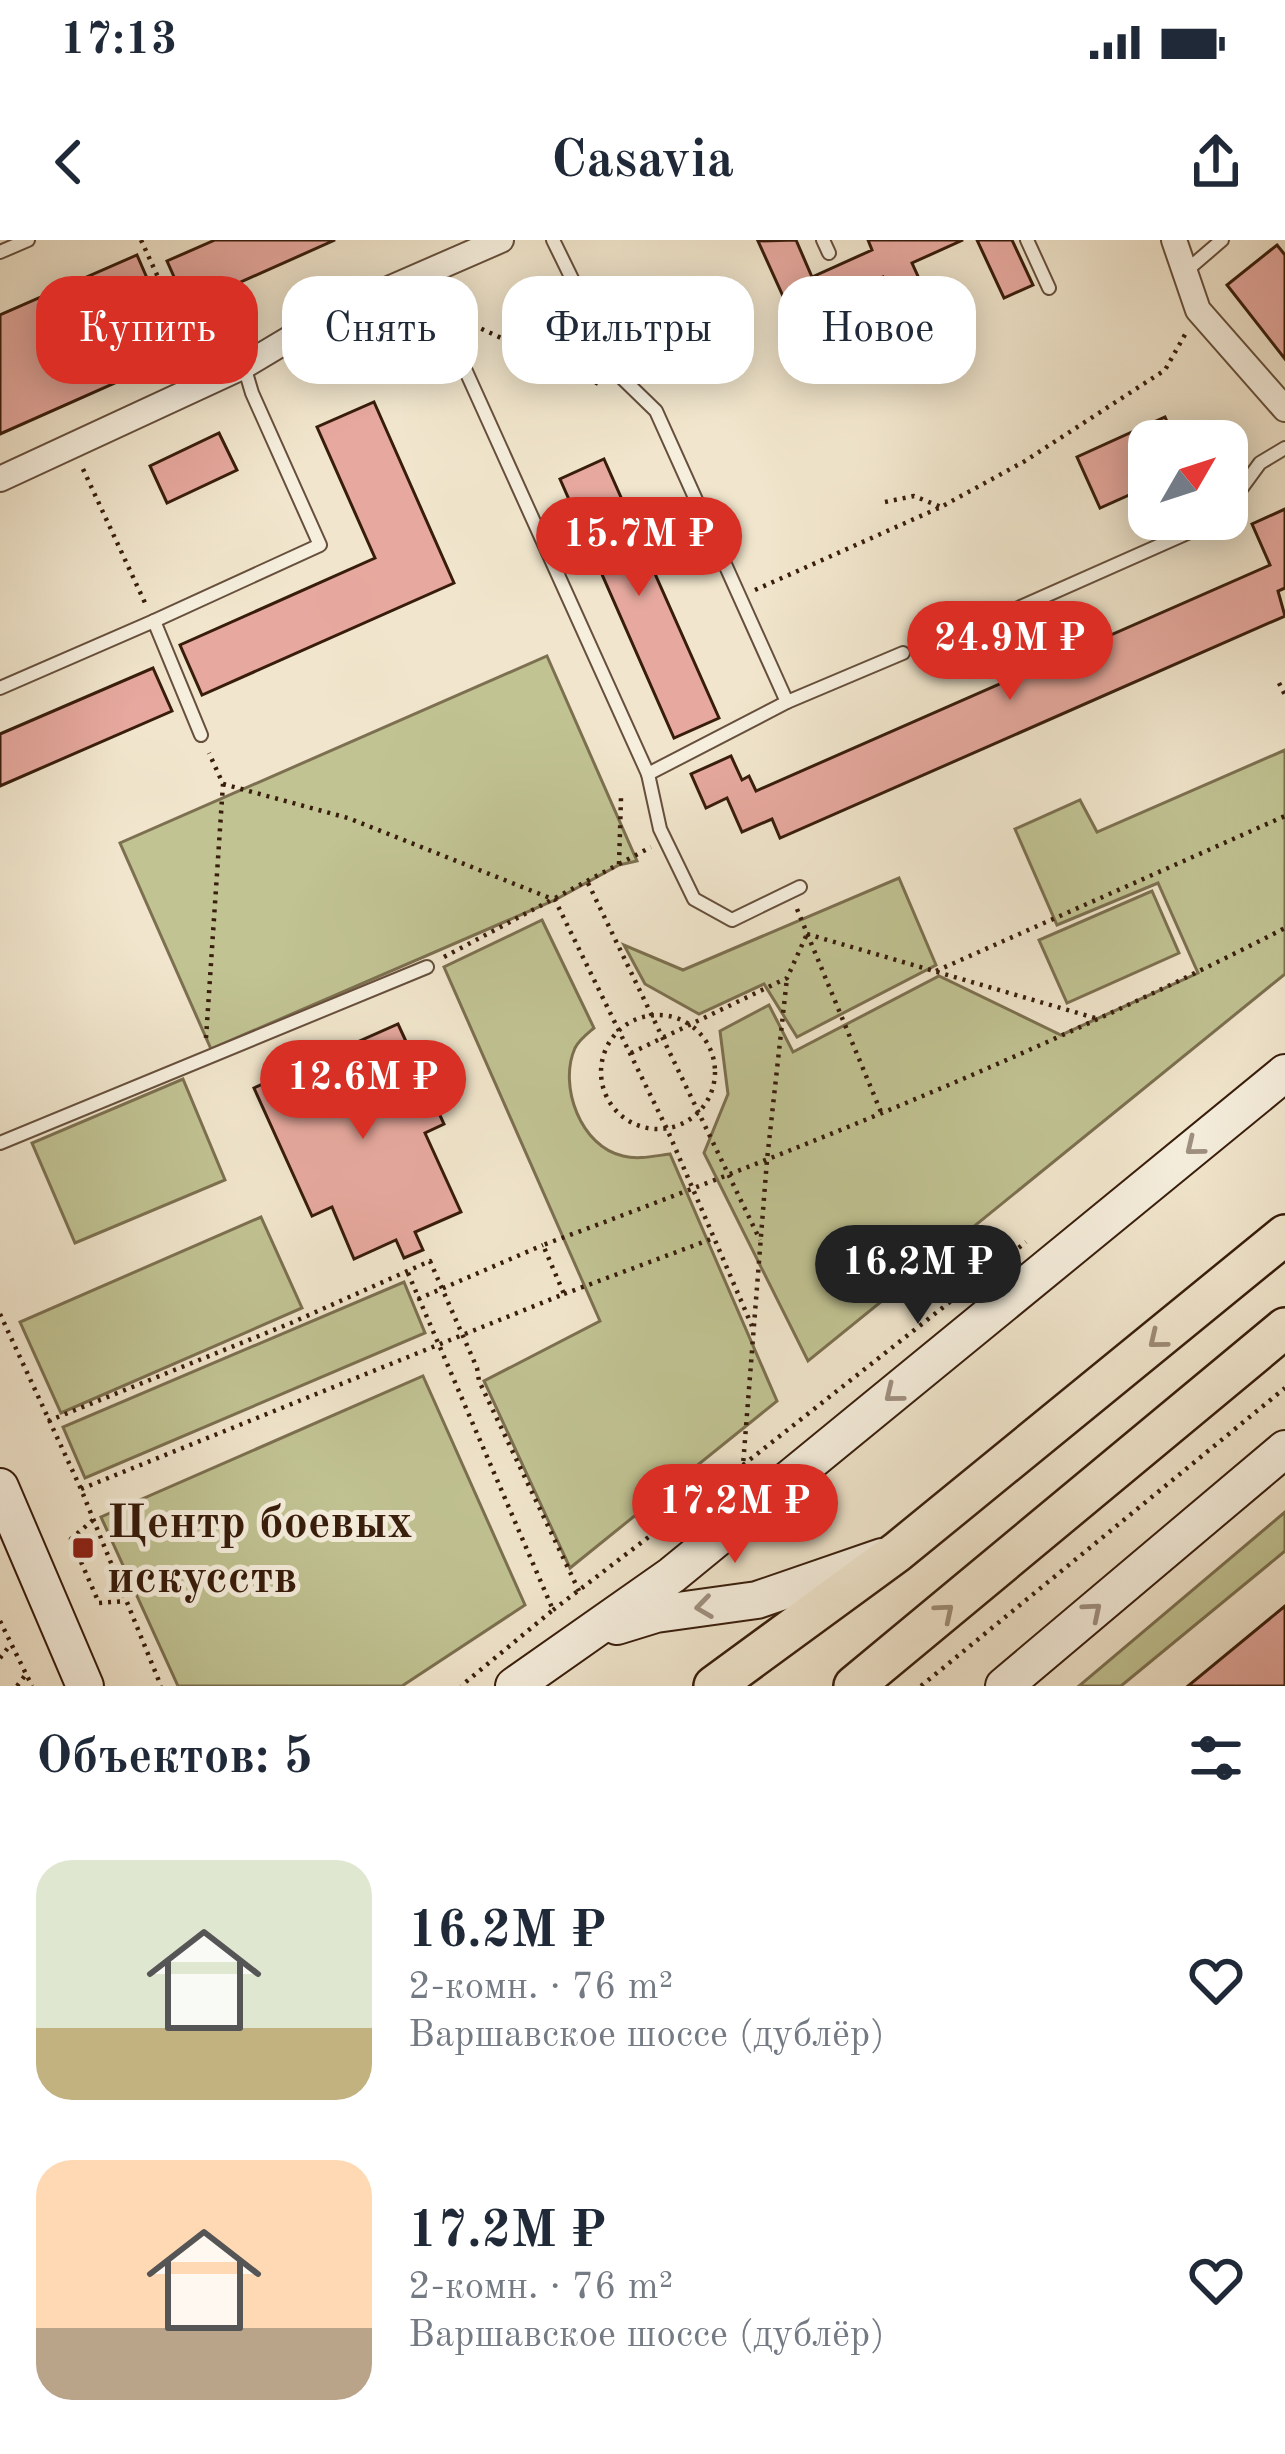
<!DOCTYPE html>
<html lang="ru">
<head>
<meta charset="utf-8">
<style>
  body { margin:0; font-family:"Old Standard TT",serif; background:#f6f6f7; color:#1f2937; height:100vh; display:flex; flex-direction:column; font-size:45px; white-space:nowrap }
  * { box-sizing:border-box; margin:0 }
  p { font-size:39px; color:#747a83 }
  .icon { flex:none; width:66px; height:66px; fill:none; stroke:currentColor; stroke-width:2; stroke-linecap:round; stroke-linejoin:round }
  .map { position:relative; height:1446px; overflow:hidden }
  .sheet { display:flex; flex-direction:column; background:#fff; flex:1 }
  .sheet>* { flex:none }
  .hud { position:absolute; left:36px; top:36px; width:1215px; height:108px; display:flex; gap:24px }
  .needle { width:78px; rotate:51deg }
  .fabs { position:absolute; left:1128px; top:180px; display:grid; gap:24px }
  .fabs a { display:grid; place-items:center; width:120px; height:120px; border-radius:24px; background:#fff; box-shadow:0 6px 30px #0003; font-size:60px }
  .price { position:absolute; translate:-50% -102px; padding:0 27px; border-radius:42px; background:#d93025; color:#fff; font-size:39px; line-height:78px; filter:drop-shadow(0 3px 6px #0008) }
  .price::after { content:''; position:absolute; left:50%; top:72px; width:36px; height:27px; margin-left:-18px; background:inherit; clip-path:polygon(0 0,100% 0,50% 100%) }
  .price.active { background:#222; color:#fff }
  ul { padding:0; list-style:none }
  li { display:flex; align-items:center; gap:36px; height:300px; padding:0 36px }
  li span { display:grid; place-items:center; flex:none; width:336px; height:240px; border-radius:36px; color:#555 }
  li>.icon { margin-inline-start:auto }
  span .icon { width:144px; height:144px; fill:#fffc; stroke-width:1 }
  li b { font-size:51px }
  h2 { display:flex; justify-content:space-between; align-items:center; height:144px; padding:0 36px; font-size:51px }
  .tag { padding:0 42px; border-radius:36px; background:#fff; box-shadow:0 6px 30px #0003; font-size:42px; line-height:108px }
  .tag.active { background:#d93025; color:#fff }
  .status { display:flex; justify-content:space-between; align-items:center; height:84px; padding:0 60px; background:#fff; direction:ltr }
  .status svg { height:33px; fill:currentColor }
  header { display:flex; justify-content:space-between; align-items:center; height:156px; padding:0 36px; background:#fff; font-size:54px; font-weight:700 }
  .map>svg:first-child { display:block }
</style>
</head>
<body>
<div class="status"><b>17:13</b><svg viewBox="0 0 49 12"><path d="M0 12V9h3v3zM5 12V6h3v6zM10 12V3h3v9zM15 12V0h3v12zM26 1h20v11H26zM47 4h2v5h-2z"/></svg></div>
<header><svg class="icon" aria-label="back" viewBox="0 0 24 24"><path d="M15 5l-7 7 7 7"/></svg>Casavia<svg class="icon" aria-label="share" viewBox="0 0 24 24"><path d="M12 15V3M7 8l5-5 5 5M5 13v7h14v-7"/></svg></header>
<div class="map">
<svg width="1285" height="1446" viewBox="0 0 1285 1446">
  <rect width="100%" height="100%" fill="#f1e6cd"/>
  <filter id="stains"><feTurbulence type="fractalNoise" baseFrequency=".00167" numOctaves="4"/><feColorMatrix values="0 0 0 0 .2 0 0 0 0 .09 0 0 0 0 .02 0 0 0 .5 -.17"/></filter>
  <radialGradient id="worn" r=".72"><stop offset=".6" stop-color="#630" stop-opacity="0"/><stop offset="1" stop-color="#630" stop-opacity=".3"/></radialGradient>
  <g fill="#c1c393" stroke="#7c7050" stroke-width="3">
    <polygon points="547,416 637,621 619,625 555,660 211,809 120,603"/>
    <polygon points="1285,510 1285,734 808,1121 704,913 728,854 720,791 769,765 793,812 939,736 1061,795 1198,733 1158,643 1057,685 1015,589 1080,560 1097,592"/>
    <polygon points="899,638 936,725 797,797 764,744 699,774 645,744 624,705 683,730"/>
    <polygon points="1152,651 1179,713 1067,763 1039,700"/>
    <path d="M542 680 594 788C587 794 579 800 575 808 558 846 581 907 623 916 638 920 654 916 670 914L777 1161 570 1328 484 1141 600 1081 444 727Z"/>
    <polygon points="183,839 225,940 75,1003 32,903"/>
    <polygon points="261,977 302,1068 61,1173 20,1082"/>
    <polygon points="404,1042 425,1093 85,1238 63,1187"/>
    <polygon points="423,1136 525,1365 402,1446 178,1446 101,1277"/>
    <polygon points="1285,1272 1285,1311 1121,1446 1079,1446"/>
  </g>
  <g fill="#e7a99f" stroke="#381d0c" stroke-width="3">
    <polygon points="215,0 335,0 187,66 167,21"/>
    <polygon points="796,0 812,37 872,10 868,0 963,0 912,23 946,98 917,112 883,37 825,63 853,125 821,140 758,1"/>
    <polygon points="977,0 1012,0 1033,45 1004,58"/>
    <polygon points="1277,5 1285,15 1285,119 1227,45"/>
    <polygon points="137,15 180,114 0,194 0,75"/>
    <polygon points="374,162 454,343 202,455 180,405 375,318 317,187"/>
    <polygon points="1165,177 1176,201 1149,201 1149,246 1100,268 1077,217"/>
    <polygon points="219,193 237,230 167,263 150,226"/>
    <polygon points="604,219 719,478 674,498 560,239"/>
    <polygon points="1285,269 1285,348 1278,351 1285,376 780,598 772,579 742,592 727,558 706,568 691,534 731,516 742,540 749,536 756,551 1270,325 1252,284"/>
    <polygon points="153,428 172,471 0,546 0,494"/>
    <polygon points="398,784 444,884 425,893 461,972 415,992 423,1010 404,1018 396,1000 354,1019 332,967 312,976 254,848"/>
    <polygon points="1285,1366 1285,1446 1188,1446"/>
  </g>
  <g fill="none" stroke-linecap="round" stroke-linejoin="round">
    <g stroke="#664f3c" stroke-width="16">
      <g id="lane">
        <polyline points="553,0 619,135 656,171 787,462 903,413"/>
        <polyline points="823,0 829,13"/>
        <polyline points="1027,0 1049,48"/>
        <polyline points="0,12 28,0"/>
        <polyline points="1186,31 1222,0"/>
        <polyline points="422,34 648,534"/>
        <polyline points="1227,268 1260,223 1285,208"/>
        <polyline points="154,381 320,305 252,153 244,126"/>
        <polyline points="971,389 1219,279"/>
        <polyline points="0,448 154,381 201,495"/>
        <polyline points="787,462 648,534 660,589 694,659 732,680 800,647"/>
        <polyline points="0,903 427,727"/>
      </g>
    </g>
    <g stroke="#664f3c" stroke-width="28">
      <g id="street">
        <polyline points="1174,0 1198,70 1285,169"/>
        <polyline points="0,239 244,126 331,74 501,0"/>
      </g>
    </g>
    <g stroke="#381d0c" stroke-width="40">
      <g id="secondary">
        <polyline points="0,1247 85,1446"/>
        <polyline points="617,1386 656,1374 757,1360 882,1317"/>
        <polyline points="514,1446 672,1335 1285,833"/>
        <polyline points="1004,1446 1285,1209"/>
      </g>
    </g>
    <g stroke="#381d0c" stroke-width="44">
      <g id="primary">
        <polyline points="714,1446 897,1312 1285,995"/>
        <polyline points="854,1446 1285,1088"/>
      </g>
    </g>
    <g stroke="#381d0c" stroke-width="4.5" stroke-dasharray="3 6" stroke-linecap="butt">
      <polyline points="141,0 196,120"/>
      <polyline points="465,81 601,145"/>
      <polyline points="83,229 146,365"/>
      <polyline points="885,262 914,256 941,267"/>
      <polyline points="755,350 941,267 1025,221 1165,130 1187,91"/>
      <polyline points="921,415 932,417 961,403"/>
      <polyline points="1279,443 1285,455"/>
      <polyline points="223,544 348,578 555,660 667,889 752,1086"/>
      <polyline points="619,624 651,607"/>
      <polyline points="588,643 760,1000"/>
      <polyline points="797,669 881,872"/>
      <polyline points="807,694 1095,778"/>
      <polyline points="444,717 619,624 621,558"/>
      <polyline points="936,731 1285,576"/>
      <circle cx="658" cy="832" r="57"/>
      <polyline points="206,798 223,544 209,513"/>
      <polyline points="631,813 787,738 807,694"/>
      <polyline points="408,1033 553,1370 461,1446"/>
      <polyline points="564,1054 714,998"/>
      <polyline points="418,1059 543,1005"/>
      <polyline points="0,1074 81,1249 161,1446"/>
      <polyline points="48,1181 291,1083 430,1021 477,1128 479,1141 579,1351"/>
      <polyline points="743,1225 1026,1002"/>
      <path d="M81 1249 564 1054 543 1005C794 912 1046 811 1285 688"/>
      <polyline points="93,1280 71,1299 99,1363 126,1361"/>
      <polyline points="553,1370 743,1225 767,920 787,738"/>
      <polyline points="0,1381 32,1446"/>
      <polyline points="0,1418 11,1404"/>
      <polyline points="17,1446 27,1433"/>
      <polyline points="921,1446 1285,1148"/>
    </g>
    <use href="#lane" stroke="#f6efde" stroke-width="12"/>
    <use href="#street" stroke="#f6efde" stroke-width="24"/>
    <use href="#secondary" stroke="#f6efde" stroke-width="36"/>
    <use href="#primary" stroke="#f1e6cd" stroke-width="39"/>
  </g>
  <defs><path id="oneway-chevron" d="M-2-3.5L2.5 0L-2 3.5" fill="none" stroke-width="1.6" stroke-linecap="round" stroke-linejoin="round" transform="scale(3)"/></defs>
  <g stroke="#a09080">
    <use href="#oneway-chevron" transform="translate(1194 907) rotate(141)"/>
    <use href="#oneway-chevron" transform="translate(893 1154) rotate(141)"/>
    <use href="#oneway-chevron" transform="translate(704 1367) rotate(172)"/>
    <use href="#oneway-chevron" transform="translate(1093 1371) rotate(-40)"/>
  </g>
  <g stroke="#9e8c76">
    <use href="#oneway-chevron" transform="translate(1157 1100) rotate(141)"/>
    <use href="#oneway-chevron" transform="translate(945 1372) rotate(-40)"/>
  </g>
  <rect fill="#8f2418" stroke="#f6efde" stroke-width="4.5" x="71" y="1296" width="24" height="24" rx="6"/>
  <g text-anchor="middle" stroke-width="10" stroke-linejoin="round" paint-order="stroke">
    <g font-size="48" font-weight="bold" fill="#381d0c" stroke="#f6efde" text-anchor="start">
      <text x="107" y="1297">Центр боевых<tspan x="107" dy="55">искусств</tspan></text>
    </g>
  </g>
  <rect width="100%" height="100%" filter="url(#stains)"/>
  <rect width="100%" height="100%" fill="url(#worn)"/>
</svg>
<div class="fabs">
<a><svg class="needle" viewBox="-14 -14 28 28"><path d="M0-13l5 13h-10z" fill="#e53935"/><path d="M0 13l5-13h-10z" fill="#747a83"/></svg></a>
</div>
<b class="price" style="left:639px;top:359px">15.7M ₽</b>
<b class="price" style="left:1010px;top:463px">24.9M ₽</b>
<b class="price" style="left:363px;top:902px">12.6M ₽</b>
<b class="price active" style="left:918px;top:1087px">16.2M ₽</b>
<b class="price" style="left:735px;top:1326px">17.2M ₽</b>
<div class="hud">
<a class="tag active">Купить</a>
<a class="tag">Снять</a>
<a class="tag">Фильтры</a>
<a class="tag">Новое</a>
</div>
</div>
<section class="sheet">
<h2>Объектов: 5<svg class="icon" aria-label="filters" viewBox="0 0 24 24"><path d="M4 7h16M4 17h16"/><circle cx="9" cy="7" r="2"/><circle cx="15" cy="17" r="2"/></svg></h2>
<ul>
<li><span style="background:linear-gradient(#dfe7d0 70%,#c2b280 0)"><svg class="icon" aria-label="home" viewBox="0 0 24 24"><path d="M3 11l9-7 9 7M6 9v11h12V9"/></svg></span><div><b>16.2M ₽</b><p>2-комн. · 76 m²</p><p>Варшавское шоссе (дублёр)</p></div><svg class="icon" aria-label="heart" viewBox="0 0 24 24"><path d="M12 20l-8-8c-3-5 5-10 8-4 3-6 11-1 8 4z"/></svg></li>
<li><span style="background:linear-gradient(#ffd9b3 70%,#b9a48a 0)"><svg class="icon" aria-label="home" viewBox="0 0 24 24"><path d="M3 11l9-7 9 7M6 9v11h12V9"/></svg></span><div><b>17.2M ₽</b><p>2-комн. · 76 m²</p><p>Варшавское шоссе (дублёр)</p></div><svg class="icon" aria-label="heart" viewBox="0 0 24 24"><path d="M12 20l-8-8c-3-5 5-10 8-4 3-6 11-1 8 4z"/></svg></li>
</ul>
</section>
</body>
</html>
